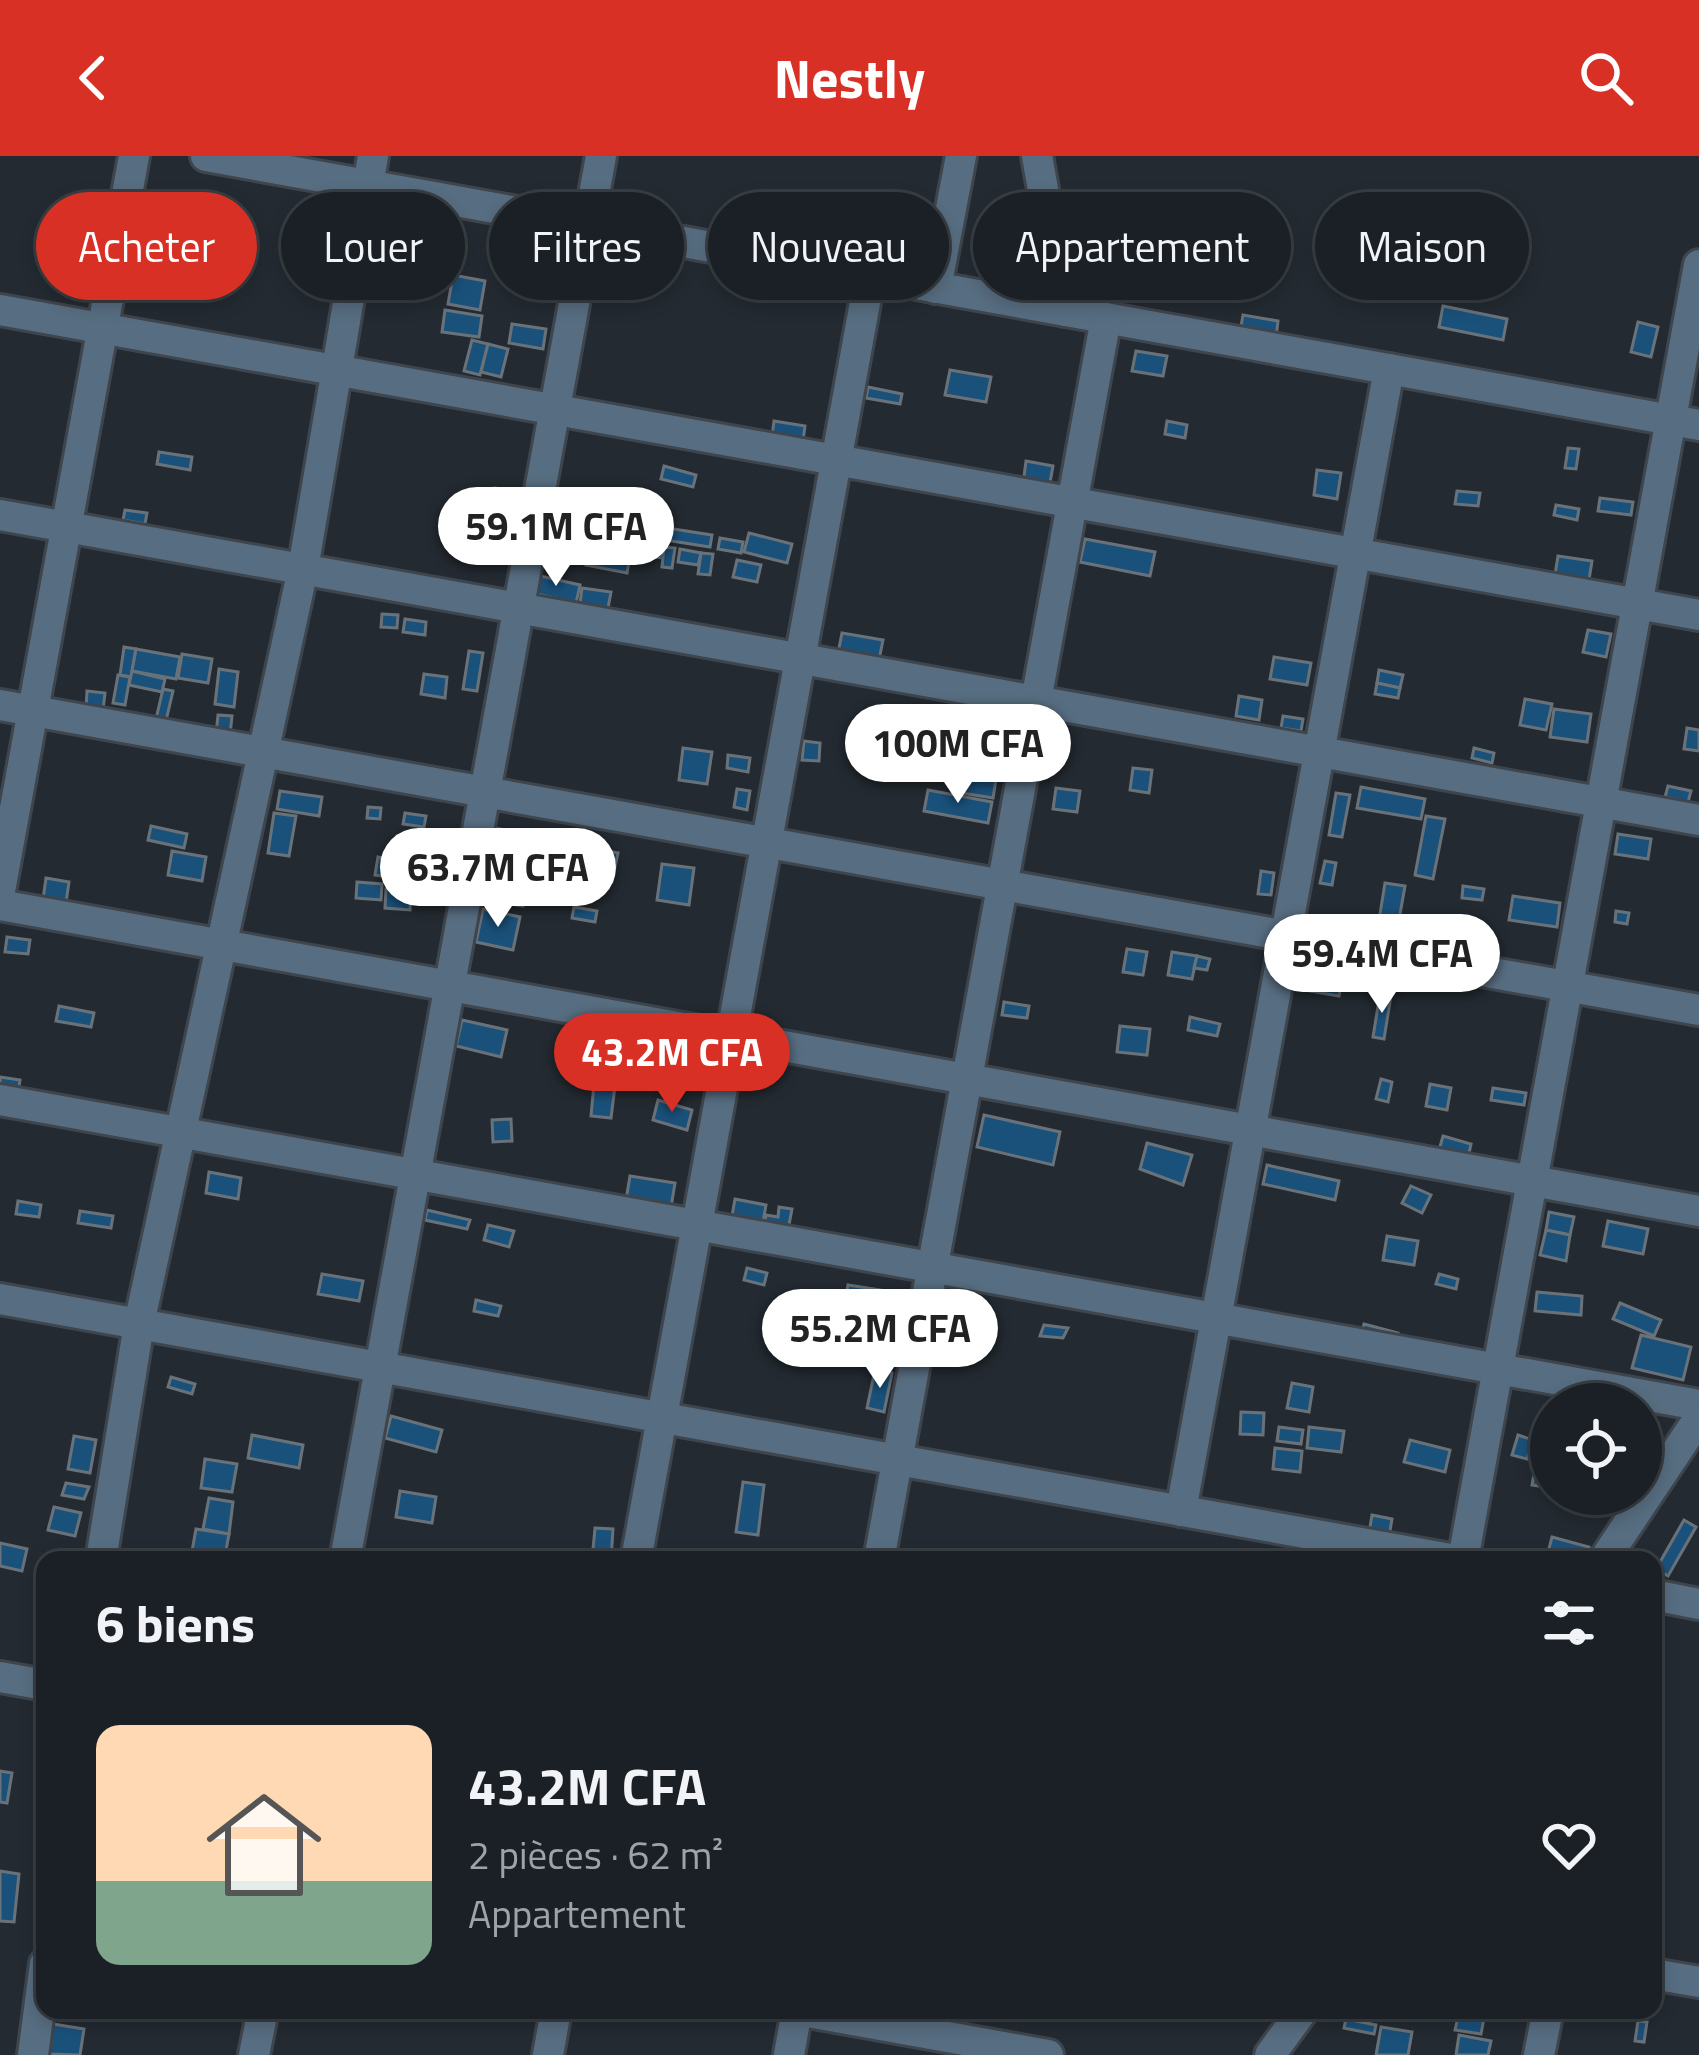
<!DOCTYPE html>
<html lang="fr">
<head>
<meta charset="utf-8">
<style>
  body { margin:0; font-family:"Titillium Web",sans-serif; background:#23282d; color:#f1f3f6; height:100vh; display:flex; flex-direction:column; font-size:45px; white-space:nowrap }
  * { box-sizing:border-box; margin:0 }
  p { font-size:39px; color:#9fa3a7 }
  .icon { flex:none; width:66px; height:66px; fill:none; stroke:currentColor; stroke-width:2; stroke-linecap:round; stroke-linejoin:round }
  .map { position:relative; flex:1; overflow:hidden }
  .sheet { position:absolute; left:36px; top:1395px; width:1626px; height:468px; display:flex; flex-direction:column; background:#1a2025; border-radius:24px; box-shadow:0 6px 18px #0003,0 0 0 3px #383e42 }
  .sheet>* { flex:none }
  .banner { position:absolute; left:36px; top:36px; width:1629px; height:108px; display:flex; gap:24px }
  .controls { position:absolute; left:1530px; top:1227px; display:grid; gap:24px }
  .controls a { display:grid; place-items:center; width:132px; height:132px; border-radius:50%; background:#1a2025; box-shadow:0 6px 18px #0003,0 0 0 3px #383e42; font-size:60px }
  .price { position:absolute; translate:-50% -102px; padding:0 27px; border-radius:42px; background:#fff; color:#222; font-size:39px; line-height:78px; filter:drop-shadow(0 3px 6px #0008) }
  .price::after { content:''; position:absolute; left:50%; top:72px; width:36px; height:27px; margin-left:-18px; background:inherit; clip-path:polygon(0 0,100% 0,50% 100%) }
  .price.on { background:#d93025; color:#fff }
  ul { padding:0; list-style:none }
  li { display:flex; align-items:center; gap:36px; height:300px; padding:0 60px }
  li+li { border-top:3px solid #383e42 }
  li span { display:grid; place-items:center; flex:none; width:336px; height:240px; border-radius:24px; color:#555 }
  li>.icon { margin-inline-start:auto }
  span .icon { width:144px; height:144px; fill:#fffc; stroke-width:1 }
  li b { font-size:51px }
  h2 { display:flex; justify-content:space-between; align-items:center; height:144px; padding:0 60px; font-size:51px }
  .pill { padding:0 42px; border-radius:54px; background:#1a2025; box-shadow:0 6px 18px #0003,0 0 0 3px #383e42; font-size:42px; line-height:108px }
  .pill.on { background:#d93025; color:#fff }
  header { display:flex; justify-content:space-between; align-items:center; height:156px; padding:0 60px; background:#d93025; color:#fff; font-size:54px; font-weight:700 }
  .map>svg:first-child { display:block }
</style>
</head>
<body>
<header><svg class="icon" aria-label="back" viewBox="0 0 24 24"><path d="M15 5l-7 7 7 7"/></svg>Nestly<svg class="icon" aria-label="search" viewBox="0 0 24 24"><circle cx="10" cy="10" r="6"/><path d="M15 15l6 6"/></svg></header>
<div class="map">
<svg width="1699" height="1899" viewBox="0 0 1699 1899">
  <rect width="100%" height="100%" fill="#232a31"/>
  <g fill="#1a517b" stroke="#6a7279" stroke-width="3">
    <polygon points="453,119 485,125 480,154 448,148"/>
    <polygon points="1443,150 1507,163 1503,184 1439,171"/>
    <polygon points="445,154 482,160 479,181 442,176"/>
    <polygon points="1243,159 1278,165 1276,182 1240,176"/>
    <polygon points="1638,166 1658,171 1651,201 1631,196"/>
    <polygon points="512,168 546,173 543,193 509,187"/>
    <polygon points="472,184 488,188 480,219 464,215"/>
    <polygon points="488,188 508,193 501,221 481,216"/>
    <polygon points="1136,195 1167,200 1163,220 1132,215"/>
    <polygon points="950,214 991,221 986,246 945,239"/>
    <polygon points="868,231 902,238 900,248 866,242"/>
    <polygon points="774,265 805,270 802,292 771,288"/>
    <polygon points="1167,265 1187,269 1185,282 1165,278"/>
    <polygon points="1568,292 1579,293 1576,313 1565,312"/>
    <polygon points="159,296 192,301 190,314 157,308"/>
    <polygon points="1026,305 1053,310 1049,332 1023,328"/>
    <polygon points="664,310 696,319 693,331 661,323"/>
    <polygon points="1317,314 1341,317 1337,343 1314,339"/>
    <polygon points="495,332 516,335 512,360 492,357"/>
    <polygon points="1457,335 1480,337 1478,350 1455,348"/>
    <polygon points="1600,342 1633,346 1631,359 1598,355"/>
    <polygon points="1556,349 1579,353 1577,364 1554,359"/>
    <polygon points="125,354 147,357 145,368 123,364"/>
    <polygon points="482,360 508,365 504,391 477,386"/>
    <polygon points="648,369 712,379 710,391 646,381"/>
    <polygon points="593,377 633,384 627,417 586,409"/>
    <polygon points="749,377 792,388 787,407 744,396"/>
    <polygon points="720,382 743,386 741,397 718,393"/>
    <polygon points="1085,383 1155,396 1150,420 1080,406"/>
    <polygon points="642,386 664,391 662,402 640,398"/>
    <polygon points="664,391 675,392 672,412 662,411"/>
    <polygon points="680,393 701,397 698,409 678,406"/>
    <polygon points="701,397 713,398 710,419 698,418"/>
    <polygon points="1558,400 1592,405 1588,430 1554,425"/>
    <polygon points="737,404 761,409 757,426 733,421"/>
    <polygon points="536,419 580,429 576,447 533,437"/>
    <polygon points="582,432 611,436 608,452 580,448"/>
    <polygon points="382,458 398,459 397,472 381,471"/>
    <polygon points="405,463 426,466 425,479 403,476"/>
    <polygon points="1588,474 1611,478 1606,501 1583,496"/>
    <polygon points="842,477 883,484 878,509 837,502"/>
    <polygon points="124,491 136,493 131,521 120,519"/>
    <polygon points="136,493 180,501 176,523 132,515"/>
    <polygon points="469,495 483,497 477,535 463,533"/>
    <polygon points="182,498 212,503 208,527 178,522"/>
    <polygon points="1274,501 1311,507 1307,529 1270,523"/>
    <polygon points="219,513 238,516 234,551 215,548"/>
    <polygon points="1379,514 1403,519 1400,532 1377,527"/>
    <polygon points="132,515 165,523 162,536 129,529"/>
    <polygon points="424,518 447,521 445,542 421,538"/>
    <polygon points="118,519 130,521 125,549 113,547"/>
    <polygon points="1377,527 1400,532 1398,542 1375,538"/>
    <polygon points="163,533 173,535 165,569 155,567"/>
    <polygon points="87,535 105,537 103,554 86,553"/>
    <polygon points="1239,540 1262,544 1259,564 1236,560"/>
    <polygon points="1525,543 1552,548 1546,574 1520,569"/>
    <polygon points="893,550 936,558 932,580 889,572"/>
    <polygon points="1554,553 1591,558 1587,586 1550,581"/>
    <polygon points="218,559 232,560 230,579 216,578"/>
    <polygon points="1283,560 1303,563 1301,575 1281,572"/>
    <polygon points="1687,572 1699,574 1699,595 1684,593"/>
    <polygon points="804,585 820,587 819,605 802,604"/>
    <polygon points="683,592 712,596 707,628 679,624"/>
    <polygon points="1474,592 1494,597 1492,607 1472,602"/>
    <polygon points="728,599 750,602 748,616 727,612"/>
    <polygon points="1133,612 1152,614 1149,637 1130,634"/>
    <polygon points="965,613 997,618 993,642 962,637"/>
    <polygon points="1668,630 1691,635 1688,646 1665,641"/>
    <polygon points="1361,631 1425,643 1421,663 1357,652"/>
    <polygon points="1056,632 1080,635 1077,656 1053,653"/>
    <polygon points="737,633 750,635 747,654 734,651"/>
    <polygon points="928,634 992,646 988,667 924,655"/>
    <polygon points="280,635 322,641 319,660 277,653"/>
    <polygon points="1336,637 1350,639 1342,681 1329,679"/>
    <polygon points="368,651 381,652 380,663 367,662"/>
    <polygon points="274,657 296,660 289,700 268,697"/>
    <polygon points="405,657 426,660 424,671 403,668"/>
    <polygon points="1426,660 1445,663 1433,723 1415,719"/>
    <polygon points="151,670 187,678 184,692 148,684"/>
    <polygon points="494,672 506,674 501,706 490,705"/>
    <polygon points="1618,678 1651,683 1648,703 1615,698"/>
    <polygon points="397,680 409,682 406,698 394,696"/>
    <polygon points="589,691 618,697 612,726 583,720"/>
    <polygon points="172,695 206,701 202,725 168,719"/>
    <polygon points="378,701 390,703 387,721 375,719"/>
    <polygon points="1325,705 1336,707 1332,729 1320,727"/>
    <polygon points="662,708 694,712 689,749 657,744"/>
    <polygon points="1261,715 1274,717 1271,739 1258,738"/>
    <polygon points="46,722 69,726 66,747 43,743"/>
    <polygon points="357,726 382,728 381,744 356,742"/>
    <polygon points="1385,727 1405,730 1394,792 1375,789"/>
    <polygon points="1463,730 1484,733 1482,744 1462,742"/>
    <polygon points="386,733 411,735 410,754 385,752"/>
    <polygon points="505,734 526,737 523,750 503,747"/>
    <polygon points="1513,740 1560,747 1557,771 1509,764"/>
    <polygon points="574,751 597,755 595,766 572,762"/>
    <polygon points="483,753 520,761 513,794 476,786"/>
    <polygon points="1616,755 1629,757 1627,768 1615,766"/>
    <polygon points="7,781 30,784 28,798 5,796"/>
    <polygon points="1127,793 1147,796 1143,819 1123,816"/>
    <polygon points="1172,796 1197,800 1192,823 1168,819"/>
    <polygon points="1197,800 1210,803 1207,814 1194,812"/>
    <polygon points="1300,822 1341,830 1339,840 1298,833"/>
    <polygon points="1380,838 1391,840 1384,883 1373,881"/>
    <polygon points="1004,846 1029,850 1027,862 1002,859"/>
    <polygon points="59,850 94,857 91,871 56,865"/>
    <polygon points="1190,861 1220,868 1217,880 1188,874"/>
    <polygon points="462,864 507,874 501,901 456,890"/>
    <polygon points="1120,870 1150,873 1147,899 1117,896"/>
    <polygon points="0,921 20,924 18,937 0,934"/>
    <polygon points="1381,923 1392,926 1388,946 1376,943"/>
    <polygon points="594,928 615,930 611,962 591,960"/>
    <polygon points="1430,928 1451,932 1447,954 1426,950"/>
    <polygon points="1493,932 1526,937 1524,949 1491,944"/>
    <polygon points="658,944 692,954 687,974 653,964"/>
    <polygon points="984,959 1060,976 1053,1009 977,991"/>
    <polygon points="511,963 512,985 493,986 492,964"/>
    <polygon points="1443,980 1471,988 1468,1002 1439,994"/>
    <polygon points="1147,987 1192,999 1183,1029 1140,1013"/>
    <polygon points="1267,1009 1339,1025 1335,1044 1263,1028"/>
    <polygon points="209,1016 241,1022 238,1043 206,1037"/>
    <polygon points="630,1020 675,1027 671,1051 626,1044"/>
    <polygon points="1411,1030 1431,1039 1422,1057 1402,1047"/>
    <polygon points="735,1043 766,1049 763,1066 732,1060"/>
    <polygon points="18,1045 41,1049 39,1061 16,1058"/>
    <polygon points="779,1051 792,1053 788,1074 764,1070 766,1059 778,1061"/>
    <polygon points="427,1054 470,1064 467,1073 425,1064"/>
    <polygon points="80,1055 113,1060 111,1072 78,1067"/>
    <polygon points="1549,1056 1574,1061 1570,1079 1546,1074"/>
    <polygon points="1608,1065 1648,1073 1643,1098 1603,1090"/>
    <polygon points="488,1069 514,1075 509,1091 484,1084"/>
    <polygon points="1546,1074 1570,1079 1566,1105 1540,1099"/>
    <polygon points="1387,1080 1418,1085 1414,1109 1383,1104"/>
    <polygon points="747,1112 767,1117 764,1129 744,1124"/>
    <polygon points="322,1118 363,1125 359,1145 318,1138"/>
    <polygon points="1439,1118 1458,1123 1456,1133 1436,1128"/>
    <polygon points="848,1129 887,1135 883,1158 844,1151"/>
    <polygon points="1537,1136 1582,1140 1581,1159 1535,1155"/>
    <polygon points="476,1144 501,1150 498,1160 474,1155"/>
    <polygon points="1620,1147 1661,1164 1654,1180 1613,1163"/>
    <polygon points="947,1150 983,1158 981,1169 944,1161"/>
    <polygon points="1364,1168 1398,1177 1395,1188 1361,1180"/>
    <polygon points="1044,1169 1068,1172 1063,1182 1040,1180"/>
    <polygon points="1641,1179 1691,1191 1683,1224 1632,1212"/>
    <polygon points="875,1214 892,1217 884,1256 867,1252"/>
    <polygon points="171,1221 195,1228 192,1238 168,1231"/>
    <polygon points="1292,1227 1313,1231 1309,1256 1287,1252"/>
    <polygon points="1241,1256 1264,1257 1263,1279 1240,1278"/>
    <polygon points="391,1260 442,1274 436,1296 385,1282"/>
    <polygon points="1279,1271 1303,1274 1301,1288 1277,1285"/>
    <polygon points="1309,1271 1344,1275 1341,1296 1307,1292"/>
    <polygon points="252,1279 303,1289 299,1312 248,1302"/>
    <polygon points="1518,1279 1533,1284 1527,1303 1512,1299"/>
    <polygon points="74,1280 96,1284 90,1317 68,1313"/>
    <polygon points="1410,1284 1450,1294 1445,1316 1404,1306"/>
    <polygon points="1275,1292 1302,1295 1300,1316 1273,1313"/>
    <polygon points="1641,1295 1653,1301 1644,1320 1641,1318"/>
    <polygon points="205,1303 237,1308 232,1336 201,1332"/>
    <polygon points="1536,1307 1551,1309 1551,1332 1532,1329"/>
    <polygon points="743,1326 764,1329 758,1379 736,1376"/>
    <polygon points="66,1327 89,1331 84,1343 62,1339"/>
    <polygon points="400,1335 436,1341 432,1367 396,1361"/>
    <polygon points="209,1342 233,1346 229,1378 203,1373"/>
    <polygon points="54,1351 81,1357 75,1380 48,1374"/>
    <polygon points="1372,1359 1392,1363 1389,1381 1369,1377"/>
    <polygon points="1684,1364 1696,1371 1668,1420 1656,1413"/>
    <polygon points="595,1372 613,1373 611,1404 592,1404"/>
    <polygon points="196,1373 229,1378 225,1400 192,1395"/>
    <polygon points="1552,1381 1589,1391 1586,1404 1546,1404"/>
    <polygon points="0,1387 27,1393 22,1415 0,1410"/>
    <polygon points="0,1615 12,1617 7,1647 0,1646"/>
    <polygon points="0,1715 19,1718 14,1766 0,1765"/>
    <polygon points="1459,1857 1484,1862 1481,1878 1455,1874"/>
    <polygon points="1346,1863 1376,1869 1374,1878 1344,1872"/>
    <polygon points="1638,1865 1647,1866 1644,1886 1635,1885"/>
    <polygon points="53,1868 84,1873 80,1899 48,1898"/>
    <polygon points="1381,1871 1412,1876 1408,1899 1376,1899"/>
    <polygon points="1459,1879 1491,1885 1488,1899 1456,1899"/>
  </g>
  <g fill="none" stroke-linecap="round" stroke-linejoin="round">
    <g stroke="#3f454c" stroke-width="36">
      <g id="minor">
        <polyline points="206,0 1699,269"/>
        <polyline points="1037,0 1065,155"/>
        <polyline points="936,132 961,0"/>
        <polyline points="0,154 1699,459"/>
        <polyline points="0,359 1699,664"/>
        <polyline points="0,549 1699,854"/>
        <polyline points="0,735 134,0"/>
        <polyline points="0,749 1699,1055"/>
        <polyline points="0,944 1699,1249"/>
        <polyline points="0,1143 1456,1404"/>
        <polyline points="1181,1355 1389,213"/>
        <polyline points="101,1404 139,1168 303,413 373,0"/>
        <polyline points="345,1404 601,0"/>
        <polyline points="636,1404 870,119"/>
        <polyline points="879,1404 1106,162"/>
        <polyline points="1463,1404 1699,109"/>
        <polyline points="1604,1404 1699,1262"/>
        <polyline points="1653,1439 1699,1448"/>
        <polyline points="0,1521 45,1529"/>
        <polyline points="1653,1818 1699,1826"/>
        <polyline points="33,1899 45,1808"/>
        <polyline points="254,1899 263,1854"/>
        <polyline points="548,1899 556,1854"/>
        <polyline points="789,1899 797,1854 1048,1899"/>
        <polyline points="1270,1899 1303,1854"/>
        <polyline points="1539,1899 1548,1854"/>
      </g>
    </g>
    <use href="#minor" stroke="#576d81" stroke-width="30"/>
  </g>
</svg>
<div class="controls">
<a><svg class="icon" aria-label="locate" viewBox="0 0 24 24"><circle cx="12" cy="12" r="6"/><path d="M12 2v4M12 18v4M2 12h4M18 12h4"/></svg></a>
</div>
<b class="price" style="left:556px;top:433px">59.1M CFA</b>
<b class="price" style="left:958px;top:650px">100M CFA</b>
<b class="price" style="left:498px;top:774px">63.7M CFA</b>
<b class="price" style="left:1382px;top:860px">59.4M CFA</b>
<b class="price on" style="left:672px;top:959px">43.2M CFA</b>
<b class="price" style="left:880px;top:1235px">55.2M CFA</b>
<div class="banner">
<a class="pill on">Acheter</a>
<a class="pill">Louer</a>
<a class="pill">Filtres</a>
<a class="pill">Nouveau</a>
<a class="pill">Appartement</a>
<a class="pill">Maison</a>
</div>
<section class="sheet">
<h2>6 biens<svg class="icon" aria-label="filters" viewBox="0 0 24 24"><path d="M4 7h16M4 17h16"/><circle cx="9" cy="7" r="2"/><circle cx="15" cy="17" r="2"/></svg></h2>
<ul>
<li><span style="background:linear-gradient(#ffd9b3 65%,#7fa58c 0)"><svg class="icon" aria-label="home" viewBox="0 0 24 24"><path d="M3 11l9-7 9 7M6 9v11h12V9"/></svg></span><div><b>43.2M CFA</b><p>2 pièces · 62 m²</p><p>Appartement</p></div><svg class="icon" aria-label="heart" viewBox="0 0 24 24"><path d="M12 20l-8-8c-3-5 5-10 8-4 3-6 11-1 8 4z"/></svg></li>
</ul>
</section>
</div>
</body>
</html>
